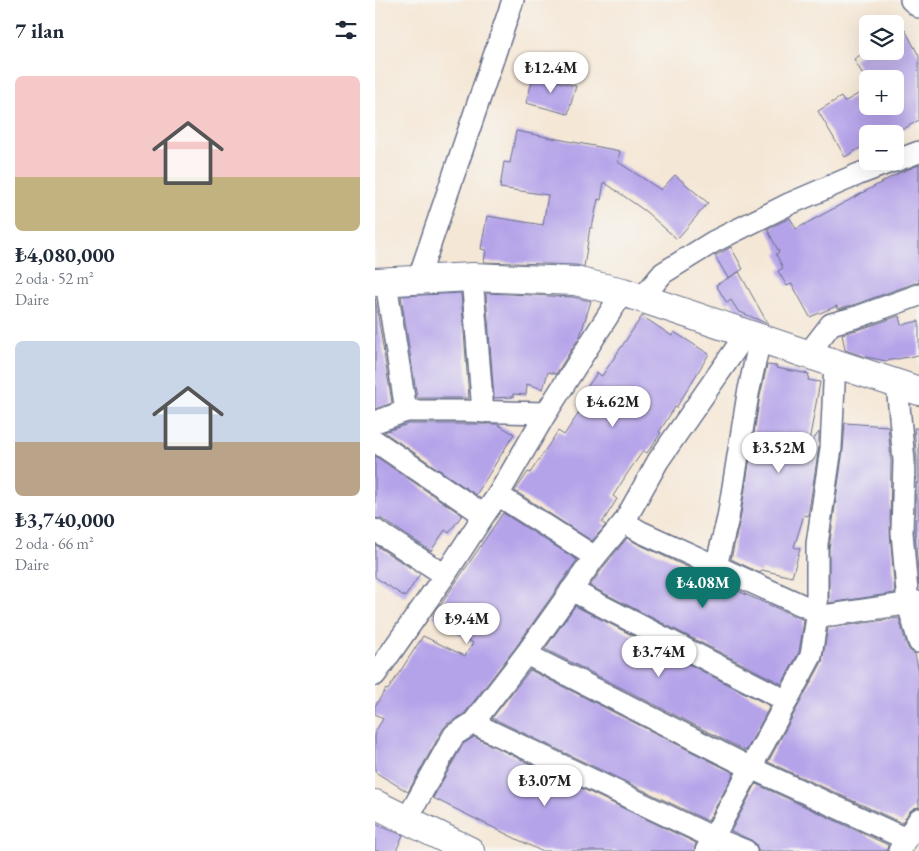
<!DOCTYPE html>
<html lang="tr">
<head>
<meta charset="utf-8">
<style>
  body { margin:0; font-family:"EB Garamond",serif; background:#f2f2f3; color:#1f2937; height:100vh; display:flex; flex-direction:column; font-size:19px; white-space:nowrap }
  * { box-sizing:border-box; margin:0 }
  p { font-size:16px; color:#747a83 }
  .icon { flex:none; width:28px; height:28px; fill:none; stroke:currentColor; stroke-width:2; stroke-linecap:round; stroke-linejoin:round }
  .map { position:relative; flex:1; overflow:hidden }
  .side { display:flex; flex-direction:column; background:#fff; width:375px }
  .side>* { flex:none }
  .controls { position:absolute; left:484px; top:15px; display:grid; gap:10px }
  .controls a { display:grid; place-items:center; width:45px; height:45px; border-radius:8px; background:#fff; box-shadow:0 5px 20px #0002; font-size:25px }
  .price { position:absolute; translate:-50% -42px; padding:0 11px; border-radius:18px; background:#fff; color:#222; font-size:16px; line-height:32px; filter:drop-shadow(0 1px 2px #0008) }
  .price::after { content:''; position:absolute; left:50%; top:30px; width:15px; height:11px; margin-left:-8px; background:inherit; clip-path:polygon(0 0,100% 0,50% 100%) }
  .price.on { background:#0f766e; color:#fff }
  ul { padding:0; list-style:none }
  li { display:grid; align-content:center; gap:10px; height:265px; padding:0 15px }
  li span { display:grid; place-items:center; height:155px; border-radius:8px; color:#555 }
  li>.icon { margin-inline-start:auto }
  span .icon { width:90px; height:90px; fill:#fffc; stroke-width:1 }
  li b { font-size:21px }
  h2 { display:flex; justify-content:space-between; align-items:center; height:60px; padding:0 15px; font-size:21px }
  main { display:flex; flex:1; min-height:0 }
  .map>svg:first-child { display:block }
</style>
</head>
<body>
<main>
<section class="side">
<h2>7 ilan<svg class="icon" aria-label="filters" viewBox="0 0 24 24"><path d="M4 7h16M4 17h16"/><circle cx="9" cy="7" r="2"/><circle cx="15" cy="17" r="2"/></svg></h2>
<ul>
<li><span style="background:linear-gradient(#f6c9c9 65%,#c2b280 0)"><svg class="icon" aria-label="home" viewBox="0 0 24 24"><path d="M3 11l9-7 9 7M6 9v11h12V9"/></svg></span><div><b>₺4,080,000</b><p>2 oda · 52 m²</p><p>Daire</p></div></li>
<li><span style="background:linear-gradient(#c9d6e8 65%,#b9a48a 0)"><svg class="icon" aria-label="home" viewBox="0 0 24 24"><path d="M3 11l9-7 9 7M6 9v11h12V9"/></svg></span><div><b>₺3,740,000</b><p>2 oda · 66 m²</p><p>Daire</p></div></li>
</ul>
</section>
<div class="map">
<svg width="544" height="851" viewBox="0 0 544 851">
  <rect width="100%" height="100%" fill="#f6f6f2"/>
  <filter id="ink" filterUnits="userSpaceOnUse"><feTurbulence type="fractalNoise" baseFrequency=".02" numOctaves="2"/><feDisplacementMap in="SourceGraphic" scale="10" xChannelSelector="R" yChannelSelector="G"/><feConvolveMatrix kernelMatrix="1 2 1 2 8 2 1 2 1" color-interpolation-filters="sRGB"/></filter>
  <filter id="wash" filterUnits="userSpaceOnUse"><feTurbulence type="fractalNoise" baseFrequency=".0096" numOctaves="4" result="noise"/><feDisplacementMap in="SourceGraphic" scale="20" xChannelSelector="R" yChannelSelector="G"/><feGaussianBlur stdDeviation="1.12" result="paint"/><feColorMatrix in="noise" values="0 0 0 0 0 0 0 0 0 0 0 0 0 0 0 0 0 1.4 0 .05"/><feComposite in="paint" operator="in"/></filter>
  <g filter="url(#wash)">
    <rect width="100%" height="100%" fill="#f5e7d6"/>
    <g id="blocks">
      <g fill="#b5a3e9">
        <polygon points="530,30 544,56 544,120 520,134 492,134 492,144 470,157 443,111 466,97 469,102 492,89 492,106 520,106 520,79 492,79 492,82 479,59 492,51 520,51 520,35"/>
        <polygon points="159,75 201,86 193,114 151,103"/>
        <polygon points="141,131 245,151 243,162 286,190 300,175 333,203 302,239 270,211 229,182 226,200 223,199 217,228 215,227 209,267 201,265 109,262 111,250 106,249 112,216 168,225 173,195 125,188 129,162 135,163"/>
        <polygon points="544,165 544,283 540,283 481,304 462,309 462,306 435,317 417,284 412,286 403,271 408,268 401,254 404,252 392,229 415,218 421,229 524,173"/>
        <polygon points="356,247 368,269 353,278 340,256"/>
        <polygon points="364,272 393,324 363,311 356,300 352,303 341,285"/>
        <polygon points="86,293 94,398 42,398 26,296"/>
        <polygon points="111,293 198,297 216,301 205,336 181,374 173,372 168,389 152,384 151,395 138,394 138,397 119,398"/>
        <polygon points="0,298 17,403 0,409"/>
        <polygon points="267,316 297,336 299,332 334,354 301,408 300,407 284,432 286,433 272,453 268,451 254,471 238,496 242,499 227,523 231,525 217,541 140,491 153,472 155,473 183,431 189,435 214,398 208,393 222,373 227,376"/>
        <polygon points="524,316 526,325 544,321 544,355 511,361 491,357 470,350 467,334 489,328"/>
        <polygon points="392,365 402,366 401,368 434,374 433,380 445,382 433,447 444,432 444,447 433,516 429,515 419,547 425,549 417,577 387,570 385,573 356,559 365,520 385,396"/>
        <polygon points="470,423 513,426 516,461 515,533 520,593 454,603 454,549 468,450"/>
        <polygon points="33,424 122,424 139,434 101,495 9,432"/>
        <polygon points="539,428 544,428 544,585 540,532 542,461"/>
        <polygon points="0,456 87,515 74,533 70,530 56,551 7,519 0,518"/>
        <polygon points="128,513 202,560 141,647 89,714 72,724 68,729 33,792 0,772 0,732 8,719 0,714 0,706 11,689 13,690 48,636 90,656 98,643 58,616"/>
        <polygon points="252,538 261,543 374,596 429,620 424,652 407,684 215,586 230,565"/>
        <polygon points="0,545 45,574 30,597 0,577"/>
        <polygon points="200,606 395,706 371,751 170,649"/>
        <polygon points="524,618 532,646 535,651 540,654 544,672 544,807 539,808 534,812 527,823 393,762 447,662 453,628"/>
        <polygon points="155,670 359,773 333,821 117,718"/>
        <polygon points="99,737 321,843 319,851 166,851 58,798 88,744"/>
        <polygon points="381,784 513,845 512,851 383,851 381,844 376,840 356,831"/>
        <polygon points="0,824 28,835 21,851 0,851"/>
      </g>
    </g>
  </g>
  <g filter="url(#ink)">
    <use href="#blocks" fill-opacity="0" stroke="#676f88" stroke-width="1"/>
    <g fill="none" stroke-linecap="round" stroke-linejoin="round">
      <g stroke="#676f88" stroke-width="24">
        <g id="street">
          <polyline points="536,0 544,7"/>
          <polyline points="520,161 544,152"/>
          <polyline points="97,277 108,412"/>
          <polyline points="43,280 138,0"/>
          <polyline points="11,282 31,411"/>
          <polyline points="267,298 288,273 338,242 414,204 484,174 518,161"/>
          <polyline points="433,354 456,324 485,316 544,295"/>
          <polyline points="522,384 529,461 527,532 533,604 544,642"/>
          <polyline points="0,422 31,411 88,411 171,413"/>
          <polyline points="0,441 109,515"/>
          <polyline points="123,495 220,557"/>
          <polyline points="249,522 266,532 442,612"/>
          <polyline points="0,530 70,575"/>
          <polyline points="341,566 353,518 373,394 385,339"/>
          <polyline points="196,590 412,701"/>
          <polyline points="442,617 544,602"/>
          <polyline points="151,654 376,768 531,839"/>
          <polyline points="0,675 70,575 109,515 123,495 171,413 248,292"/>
          <polyline points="98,723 339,838 371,851"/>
          <polyline points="32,819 79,735 98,723 151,654 220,557 249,522 283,461 371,334"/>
          <polyline points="331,851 436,656 442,617 442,544 456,448 460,363"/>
          <polyline points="524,851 544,819"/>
        </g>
      </g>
      <g stroke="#676f88" stroke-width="30">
        <g id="secondary">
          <polyline points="0,282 97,277 200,281 248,292 426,352 544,391"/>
          <polyline points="0,804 95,851"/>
        </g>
      </g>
      <use href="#street" stroke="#fff" stroke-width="21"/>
      <use href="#secondary" stroke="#fff" stroke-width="28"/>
    </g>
  </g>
</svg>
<div class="controls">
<a><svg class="icon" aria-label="layers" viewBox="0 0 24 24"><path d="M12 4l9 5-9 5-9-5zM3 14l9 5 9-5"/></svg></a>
<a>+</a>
<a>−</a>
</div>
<b class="price" style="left:176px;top:94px">₺12.4M</b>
<b class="price" style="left:238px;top:428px">₺4.62M</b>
<b class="price" style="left:404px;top:474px">₺3.52M</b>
<b class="price on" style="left:328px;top:609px">₺4.08M</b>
<b class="price" style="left:92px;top:645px">₺9.4M</b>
<b class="price" style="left:284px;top:678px">₺3.74M</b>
<b class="price" style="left:170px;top:807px">₺3.07M</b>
</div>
</main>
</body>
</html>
